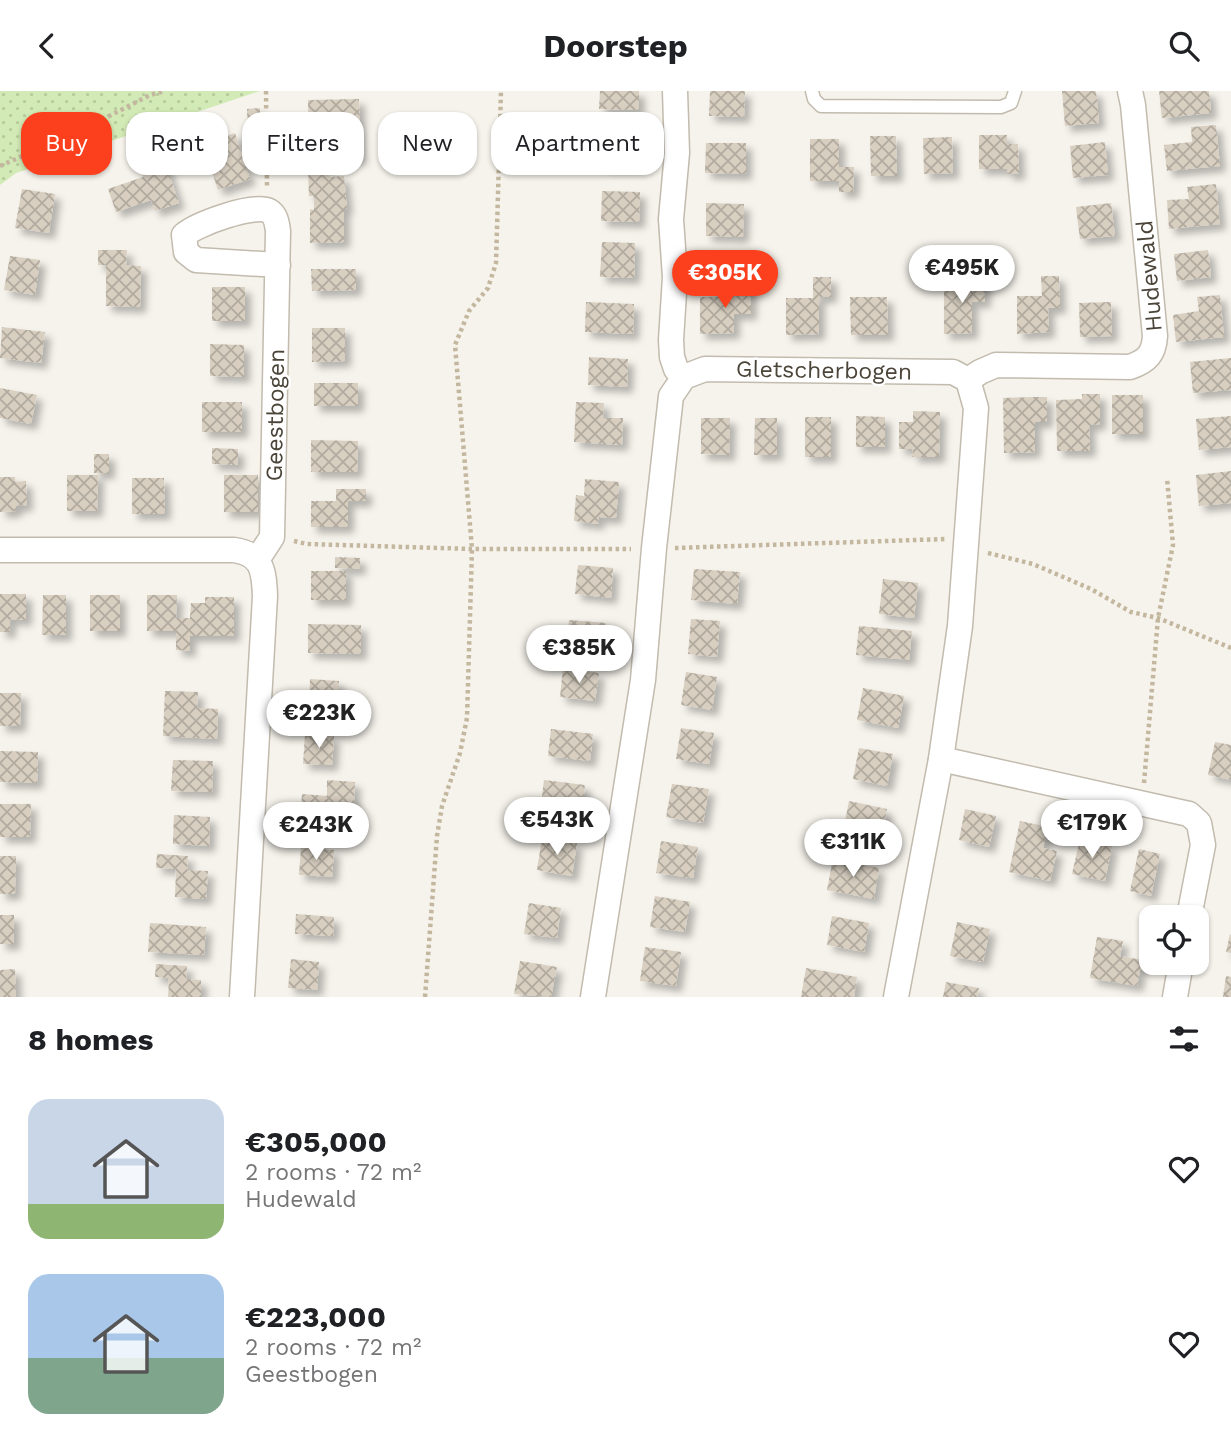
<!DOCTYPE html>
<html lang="en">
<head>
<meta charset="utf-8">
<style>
  body { margin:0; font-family:"Work Sans",sans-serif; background:#f2f2f2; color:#202124; height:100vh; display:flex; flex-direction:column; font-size:26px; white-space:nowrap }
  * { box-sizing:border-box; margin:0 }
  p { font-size:23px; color:#757577 }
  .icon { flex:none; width:38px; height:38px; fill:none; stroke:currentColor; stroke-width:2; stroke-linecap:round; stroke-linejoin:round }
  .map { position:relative; height:906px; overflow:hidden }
  .details { display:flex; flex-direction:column; background:#fff; flex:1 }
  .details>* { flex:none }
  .banner { position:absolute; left:21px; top:21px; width:700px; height:63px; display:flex; gap:14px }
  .fabs { position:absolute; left:1139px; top:814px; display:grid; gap:14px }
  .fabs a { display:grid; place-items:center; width:70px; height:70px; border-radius:14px; background:#fff; box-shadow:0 2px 5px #0004; font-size:35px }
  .price { position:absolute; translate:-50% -60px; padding:0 16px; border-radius:24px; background:#fff; color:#222; font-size:23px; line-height:46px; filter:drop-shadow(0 2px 4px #0008) }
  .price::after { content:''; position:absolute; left:50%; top:42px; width:21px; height:16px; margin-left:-10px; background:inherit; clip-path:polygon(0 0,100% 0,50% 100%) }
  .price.on { background:#fc3f1d; color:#fff }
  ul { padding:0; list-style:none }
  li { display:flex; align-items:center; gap:21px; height:175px; padding:0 28px }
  li span { display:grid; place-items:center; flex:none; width:196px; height:140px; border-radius:21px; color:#555 }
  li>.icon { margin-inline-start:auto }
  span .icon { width:84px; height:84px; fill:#fffc; stroke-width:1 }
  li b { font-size:30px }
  h2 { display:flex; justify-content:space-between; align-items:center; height:84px; padding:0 28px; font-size:30px }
  .chip { padding:0 24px; border-radius:21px; background:#fff; box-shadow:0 2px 5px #0004; font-size:24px; line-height:63px }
  .chip.on { background:#fc3f1d; color:#fff }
  header { display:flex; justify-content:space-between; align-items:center; height:91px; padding:0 28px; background:#fff; font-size:32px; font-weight:700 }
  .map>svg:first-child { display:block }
</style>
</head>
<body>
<header><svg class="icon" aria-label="back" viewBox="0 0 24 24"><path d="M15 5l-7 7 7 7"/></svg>Doorstep<svg class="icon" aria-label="search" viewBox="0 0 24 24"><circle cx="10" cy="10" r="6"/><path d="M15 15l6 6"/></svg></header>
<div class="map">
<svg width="1231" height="906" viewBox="0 0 1231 906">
  <defs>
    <pattern id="grass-dots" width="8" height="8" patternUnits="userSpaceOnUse" patternTransform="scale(1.75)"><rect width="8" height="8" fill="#d2eab5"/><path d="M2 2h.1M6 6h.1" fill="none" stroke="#b6ca9c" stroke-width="1.8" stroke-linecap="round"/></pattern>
    <pattern id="building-cross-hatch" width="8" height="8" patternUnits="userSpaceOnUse" patternTransform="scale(1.75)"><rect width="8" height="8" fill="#d8cfc1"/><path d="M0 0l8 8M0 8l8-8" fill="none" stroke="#b1aa9e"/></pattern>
    <filter id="shadow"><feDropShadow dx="6" dy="6" stdDeviation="3.5" flood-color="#0004"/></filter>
  </defs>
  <rect width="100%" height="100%" fill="#f6f3ec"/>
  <polygon fill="url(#grass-dots)" points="0,0 260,0 16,82 0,94"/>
  <g fill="url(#building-cross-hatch)" filter="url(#shadow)">
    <polygon points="600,0 639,0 639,19 599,18"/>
    <polygon points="710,0 745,0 744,26 709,25"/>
    <polygon points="1062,0 1096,0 1099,32 1065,35"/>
    <polygon points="1159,0 1209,0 1211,22 1162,27"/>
    <polygon points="359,8 361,68 309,69 308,9"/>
    <polygon points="260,17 261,54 248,54 247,18"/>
    <polygon points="1216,34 1220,75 1167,80 1164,54 1192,51 1191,36"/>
    <polygon points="235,42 250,88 218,99 203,53"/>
    <polygon points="604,44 640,44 640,75 603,75"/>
    <polygon points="979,44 1007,44 1007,53 1018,53 1019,83 1007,83 1007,78 979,78"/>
    <polygon points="870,45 896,45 897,85 871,85"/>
    <polygon points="952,46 953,82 924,83 923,47"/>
    <polygon points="810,48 839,48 839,76 854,76 853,101 839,101 839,90 810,90"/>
    <polygon points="1105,51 1108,84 1073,87 1070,55"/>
    <polygon points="706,52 746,52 746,83 705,82"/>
    <polygon points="161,58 179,112 155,120 151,109 116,121 108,98 143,86 137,66"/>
    <polygon points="308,80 329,80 330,86 344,85 347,118 344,118 344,151 310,152 310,118 314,119 314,105 309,105"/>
    <polygon points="1216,93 1220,133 1169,138 1167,109 1189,108 1187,96"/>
    <polygon points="22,98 55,103 49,142 15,137"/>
    <polygon points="602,100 640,101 639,131 601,130"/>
    <polygon points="706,112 744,113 743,146 706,145"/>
    <polygon points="1111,112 1115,145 1080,148 1076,116"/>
    <polygon points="602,151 635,152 634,187 600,186"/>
    <polygon points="98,159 127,159 126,174 141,175 140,216 106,215 106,174 98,174"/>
    <polygon points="1208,159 1211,186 1177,190 1174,163"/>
    <polygon points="10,165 40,169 35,204 4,199"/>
    <polygon points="311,178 356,178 356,199 312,200"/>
    <polygon points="972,183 985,183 985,211 972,211 972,242 944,243 944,195 972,195"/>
    <polygon points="1041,185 1059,185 1060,217 1048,217 1049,241 1017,243 1017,205 1042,205"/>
    <polygon points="813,186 831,186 831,206 819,206 819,243 786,244 786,207 813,207"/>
    <polygon points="734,192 751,192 751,223 734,223 734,242 700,243 700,206 734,205"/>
    <rect x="212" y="196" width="33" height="34"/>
    <polygon points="1220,204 1224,246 1176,251 1173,224 1199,220 1197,206"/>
    <polygon points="850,206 887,206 888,244 851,244"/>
    <polygon points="586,211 634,213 633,243 585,241"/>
    <polygon points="1111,211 1112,245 1080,246 1079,212"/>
    <polygon points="2,236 45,241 41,272 0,267"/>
    <polygon points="312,237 345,237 345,270 312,271"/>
    <polygon points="210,253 244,254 244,286 210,285"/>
    <polygon points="589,266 628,268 627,296 588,294"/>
    <polygon points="1231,267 1231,299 1193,302 1190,271"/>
    <rect x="314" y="292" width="44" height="23"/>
    <polygon points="0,297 37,304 31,333 0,327"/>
    <polygon points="1082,303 1100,303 1100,333 1089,334 1090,360 1057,360 1056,309 1082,308"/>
    <rect x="1112" y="304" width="31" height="39"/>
    <polygon points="1035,306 1047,306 1047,331 1035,331 1035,361 1004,362 1003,307"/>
    <rect x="202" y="311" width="40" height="30"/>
    <polygon points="576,311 604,312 603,327 623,327 622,354 574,351"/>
    <polygon points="913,320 940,321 939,366 912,366 913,358 899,358 899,331 913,331"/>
    <polygon points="856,325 885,326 885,356 856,356"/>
    <polygon points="1231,325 1231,356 1199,359 1196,328"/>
    <rect x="805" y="326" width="26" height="40"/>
    <polygon points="701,327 730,327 729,364 701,363"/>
    <polygon points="755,327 777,327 777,364 754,364"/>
    <polygon points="311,349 358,350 357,381 311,381"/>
    <polygon points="212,357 238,358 238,374 212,373"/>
    <rect x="94" y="363" width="15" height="19"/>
    <polygon points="1231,380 1231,412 1199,415 1196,384"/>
    <polygon points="67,384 98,384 97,420 67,420"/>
    <rect x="224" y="384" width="34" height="37"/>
    <polygon points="0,386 15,386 15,391 26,390 27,414 16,415 16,420 0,421"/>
    <polygon points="132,387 164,387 165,423 132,423"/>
    <polygon points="585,388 619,391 616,427 599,426 598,433 574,430 576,404 584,405"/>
    <polygon points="336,398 366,398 366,410 348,410 348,436 311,436 311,410 336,410"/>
    <polygon points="335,466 360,467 360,478 335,477"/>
    <polygon points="578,474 613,477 611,507 575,503"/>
    <polygon points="694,478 740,481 737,513 691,509"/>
    <rect x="311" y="480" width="35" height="29"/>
    <polygon points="883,488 918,492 914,527 879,523"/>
    <polygon points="0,503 26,503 26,529 10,528 10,541 0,541"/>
    <polygon points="43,504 66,504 66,544 42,544"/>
    <rect x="90" y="504" width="30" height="36"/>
    <polygon points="147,504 177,504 176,527 190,527 191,512 205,512 205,506 234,506 234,545 190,545 190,560 176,559 176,540 147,540"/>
    <polygon points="691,528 720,530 717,566 688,563"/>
    <polygon points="569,529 606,532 603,561 566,558"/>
    <polygon points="308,533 361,534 361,563 308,562"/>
    <polygon points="859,535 912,540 909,569 856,564"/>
    <polygon points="563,577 599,582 595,610 560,606"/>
    <polygon points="686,581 717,586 712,619 681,614"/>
    <polygon points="310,588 339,590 338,619 309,617"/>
    <polygon points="863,597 904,605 898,637 857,629"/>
    <polygon points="165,600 198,601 197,617 218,618 217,648 163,645"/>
    <polygon points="0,602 21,602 20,635 0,635"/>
    <polygon points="681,637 714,642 709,673 676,668"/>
    <polygon points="551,638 593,643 590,670 548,665"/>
    <polygon points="305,644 334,645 332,674 303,673"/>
    <polygon points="1215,651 1231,654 1231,689 1208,684"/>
    <polygon points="859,657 893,663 887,695 853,688"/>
    <polygon points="0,660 38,661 37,692 0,691"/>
    <polygon points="173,669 213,670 212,701 171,700"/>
    <polygon points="327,689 355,691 353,732 300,729 302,703 327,705"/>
    <polygon points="544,689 585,694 582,719 541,714"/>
    <polygon points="672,693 709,698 703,732 666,726"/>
    <polygon points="849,710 887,718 880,753 842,746"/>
    <polygon points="0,713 31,713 30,746 0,746"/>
    <polygon points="965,718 996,725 989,756 959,749"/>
    <polygon points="174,724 210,726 209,755 173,753"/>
    <polygon points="1020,730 1048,736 1043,757 1057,760 1050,790 1009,781"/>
    <polygon points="542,747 577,752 572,785 537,779"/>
    <polygon points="1080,748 1112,755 1105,790 1072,783"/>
    <polygon points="661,750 698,756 693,787 656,782"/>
    <polygon points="301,757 334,759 332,786 299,784"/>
    <polygon points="1139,758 1160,763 1151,805 1130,800"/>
    <polygon points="157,763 188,765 187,779 208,780 206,808 175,806 176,778 156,777"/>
    <polygon points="0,765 16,765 15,803 0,803"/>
    <polygon points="833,768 879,777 874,808 827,799"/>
    <polygon points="655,805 690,811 685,841 650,836"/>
    <polygon points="529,812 561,817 557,847 524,843"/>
    <polygon points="296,823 334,826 333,845 295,843"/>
    <rect x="0" y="824" width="14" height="29"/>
    <polygon points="832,825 869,832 864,861 827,854"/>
    <polygon points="957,831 990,838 983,871 950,865"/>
    <polygon points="150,832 206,836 204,864 148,861"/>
    <polygon points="1230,843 1231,844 1231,862 1226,861"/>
    <polygon points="1097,846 1123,850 1120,865 1142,869 1137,895 1090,887"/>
    <polygon points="645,856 681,861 676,895 640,890"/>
    <polygon points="291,868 319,871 317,899 288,897"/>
    <polygon points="520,870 557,876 551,906 514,903"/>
    <polygon points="156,873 187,875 186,888 201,889 201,906 168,906 169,887 155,886"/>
    <polygon points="806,877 857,886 854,906 801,906"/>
    <polygon points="15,878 16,906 0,906 0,879"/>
    <polygon points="1226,885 1231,886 1231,906 1223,906"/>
    <polygon points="946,891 979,897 977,906 943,906"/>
  </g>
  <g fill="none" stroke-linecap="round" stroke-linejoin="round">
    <g stroke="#c2bbae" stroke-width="15">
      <polyline id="lane" points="812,0 814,8 821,15 1001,16 1011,12 1015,0"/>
    </g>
    <g stroke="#c2bbae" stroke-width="27">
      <g id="street">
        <polyline points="675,0 677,62 671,128 675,186 671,249 672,266 676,278 684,286"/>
        <path d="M968 289 980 281 996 274 1130 276C1147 270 1154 263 1155 245L1133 14 1130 0"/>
        <path d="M0 459H234C262 463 264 479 265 505L242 906"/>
        <path d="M257 469 272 446 278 140C277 133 276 124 269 120 254 112 197 133 184 144L186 161 196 169 278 174"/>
        <polyline points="941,668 1189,723 1199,732 1203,754 1189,826"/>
        <polyline points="593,906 643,589 654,457 671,305 684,286 705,278 953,281 968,289 976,317 960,535 941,668 896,906"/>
        <polyline points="1175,906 1181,872"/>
      </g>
    </g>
    <g stroke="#c4b79f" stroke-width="4.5" stroke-dasharray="3.5 3.5" stroke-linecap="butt">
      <polyline points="266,0 267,97"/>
      <polyline points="0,75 84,38 150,4 165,0"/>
      <polyline points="294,450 307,453 472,458 631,458"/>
      <polyline points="675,457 946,448"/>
      <polyline points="988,462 1033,473 1091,498 1131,521 1158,527 1231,557"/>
      <polyline points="1144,692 1158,527 1173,454 1167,387"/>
      <polyline points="425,906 437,745 442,715 460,662 467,627 472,458 455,254 469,220 488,197 496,172 501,0"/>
    </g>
    <use href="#lane" stroke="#fff" stroke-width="12"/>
    <use href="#street" stroke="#fff" stroke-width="24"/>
  </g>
  <g text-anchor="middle" stroke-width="5" stroke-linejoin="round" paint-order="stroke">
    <g font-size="23" fill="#4b4439" stroke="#fff">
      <text transform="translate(1149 185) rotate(-95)" y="8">Hudewald</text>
      <text transform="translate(824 279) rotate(1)" y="8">Gletscherbogen</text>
      <text transform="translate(275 324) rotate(-89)" y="8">Geestbogen</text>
    </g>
  </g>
</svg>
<div class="fabs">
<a><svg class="icon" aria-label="locate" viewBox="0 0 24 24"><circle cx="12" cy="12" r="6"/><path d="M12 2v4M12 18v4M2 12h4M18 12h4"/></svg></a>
</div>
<b class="price" style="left:962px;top:214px">€495K</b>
<b class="price on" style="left:725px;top:219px">€305K</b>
<b class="price" style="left:579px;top:594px">€385K</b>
<b class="price" style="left:319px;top:659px">€223K</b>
<b class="price" style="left:557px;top:766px">€543K</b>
<b class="price" style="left:1092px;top:769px">€179K</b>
<b class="price" style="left:316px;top:771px">€243K</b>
<b class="price" style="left:853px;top:788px">€311K</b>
<div class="banner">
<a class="chip on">Buy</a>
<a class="chip">Rent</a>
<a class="chip">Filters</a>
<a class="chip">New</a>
<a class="chip">Apartment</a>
</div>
</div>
<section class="details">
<h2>8 homes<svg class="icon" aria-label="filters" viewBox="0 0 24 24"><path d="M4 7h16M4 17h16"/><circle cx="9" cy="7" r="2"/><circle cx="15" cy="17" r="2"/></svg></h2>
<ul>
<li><span style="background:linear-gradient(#c9d6e8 75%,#8fb573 0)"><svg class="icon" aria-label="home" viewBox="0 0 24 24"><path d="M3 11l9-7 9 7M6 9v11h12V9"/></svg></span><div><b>€305,000</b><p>2 rooms · 72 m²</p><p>Hudewald</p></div><svg class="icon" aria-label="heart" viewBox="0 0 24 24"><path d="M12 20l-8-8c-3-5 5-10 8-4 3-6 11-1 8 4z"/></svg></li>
<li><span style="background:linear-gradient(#a9c7e8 60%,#7fa58c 0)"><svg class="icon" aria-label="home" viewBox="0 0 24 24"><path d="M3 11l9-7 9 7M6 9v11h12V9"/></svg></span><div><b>€223,000</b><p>2 rooms · 72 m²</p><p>Geestbogen</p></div><svg class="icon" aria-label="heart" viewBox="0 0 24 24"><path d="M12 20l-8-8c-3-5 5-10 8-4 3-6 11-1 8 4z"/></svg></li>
</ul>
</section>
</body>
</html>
